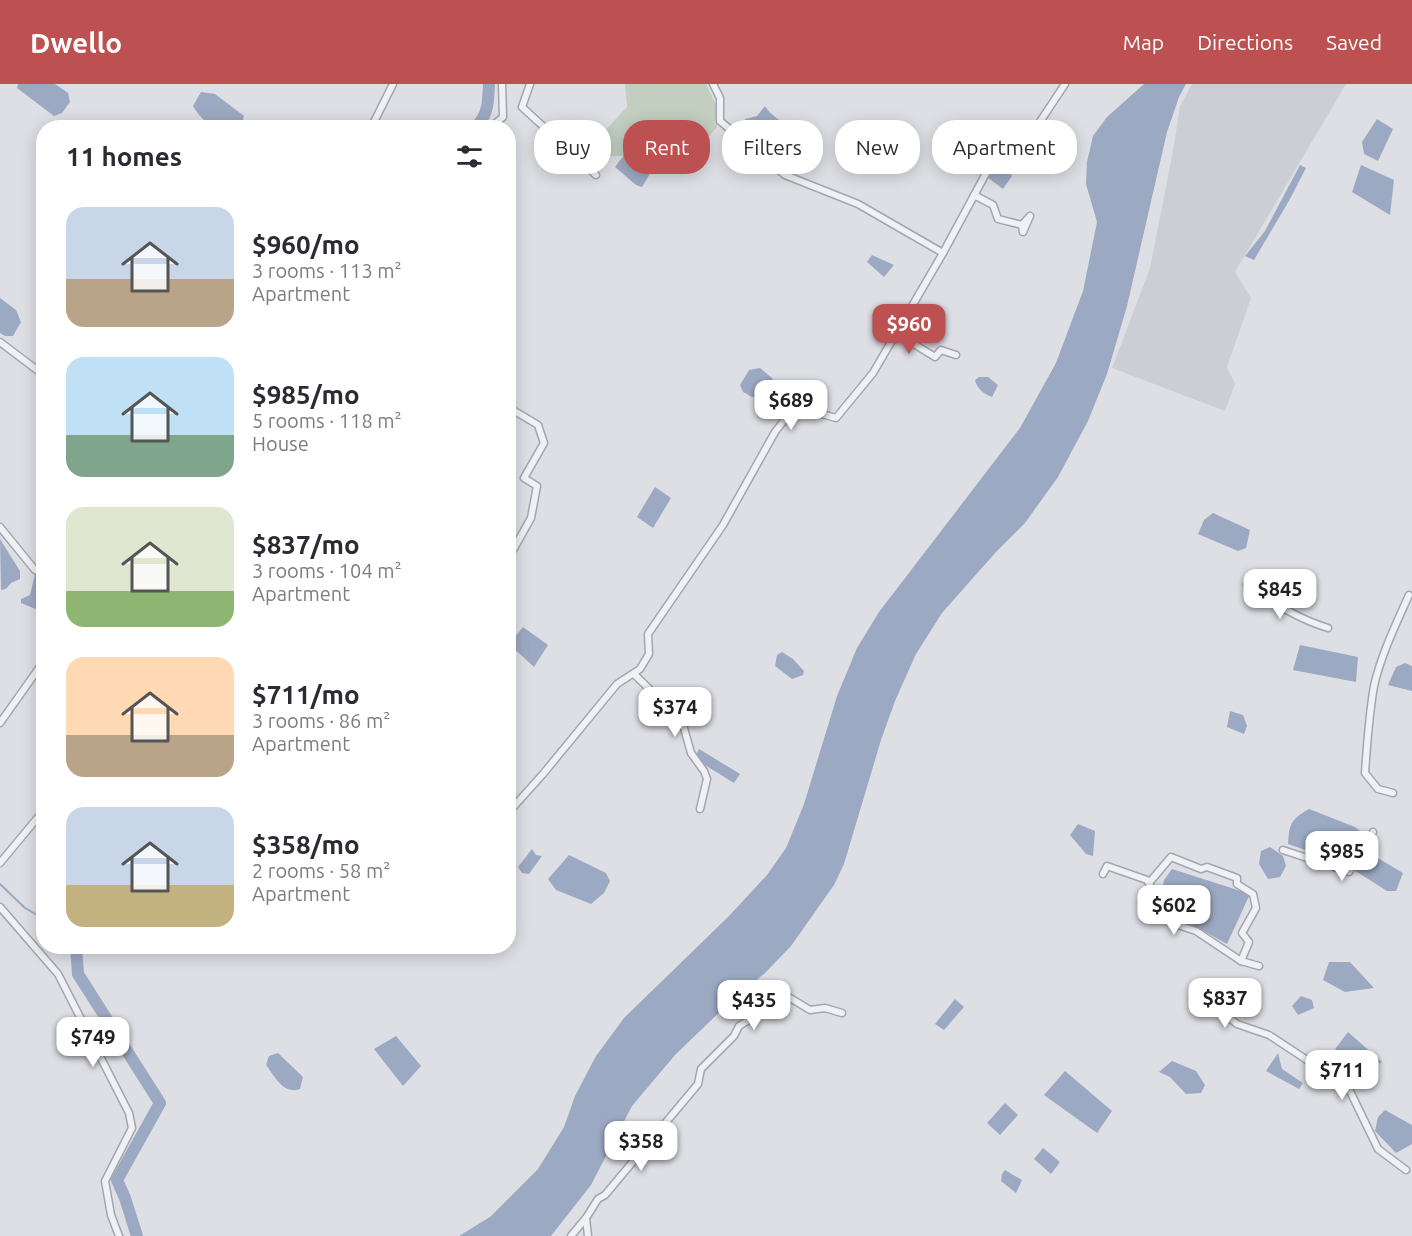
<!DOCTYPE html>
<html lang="en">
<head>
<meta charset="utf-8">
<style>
  body { margin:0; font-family:Ubuntu,sans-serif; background:#f7f7f7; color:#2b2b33; height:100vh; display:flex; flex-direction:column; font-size:22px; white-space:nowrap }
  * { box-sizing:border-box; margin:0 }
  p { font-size:20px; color:#7c7c81 }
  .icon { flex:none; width:33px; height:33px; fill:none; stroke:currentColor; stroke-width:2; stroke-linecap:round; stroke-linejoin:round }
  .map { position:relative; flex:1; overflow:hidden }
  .side { position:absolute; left:36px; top:36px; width:480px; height:834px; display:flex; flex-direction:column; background:#fff; border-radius:24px; box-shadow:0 3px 15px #0003 }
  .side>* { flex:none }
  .hud { position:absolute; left:534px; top:36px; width:570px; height:54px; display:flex; gap:12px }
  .price { position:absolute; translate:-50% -51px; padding:0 14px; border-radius:12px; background:#fff; color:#222; font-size:20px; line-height:39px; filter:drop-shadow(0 2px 3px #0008) }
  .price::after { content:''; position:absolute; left:50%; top:36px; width:18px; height:14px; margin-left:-9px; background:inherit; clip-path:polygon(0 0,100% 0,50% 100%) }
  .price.selected { background:#bd5050; color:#fff }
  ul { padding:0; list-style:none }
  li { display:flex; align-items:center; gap:18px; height:150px; padding:0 30px }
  li span { display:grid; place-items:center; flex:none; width:168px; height:120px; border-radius:18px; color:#555 }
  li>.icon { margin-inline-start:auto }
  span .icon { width:72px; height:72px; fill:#fffc; stroke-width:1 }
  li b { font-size:26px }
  h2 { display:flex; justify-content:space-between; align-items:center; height:72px; padding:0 30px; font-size:26px }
  .tag { padding:0 21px; border-radius:24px; background:#fff; box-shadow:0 3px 15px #0003; font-size:21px; line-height:54px }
  .tag.selected { background:#bd5050; color:#fff }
  header { display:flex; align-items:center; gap:36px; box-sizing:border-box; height:84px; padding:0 30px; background:#bd5050; color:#fff }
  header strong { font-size:28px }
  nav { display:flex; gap:33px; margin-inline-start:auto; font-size:21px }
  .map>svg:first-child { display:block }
</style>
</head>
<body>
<header>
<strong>Dwello</strong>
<nav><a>Map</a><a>Directions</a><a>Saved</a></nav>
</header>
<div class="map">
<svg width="1412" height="1152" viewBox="0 0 1412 1152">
  <rect width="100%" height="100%" fill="#dedfe5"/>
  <polygon fill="#ccced6" points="1192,0 1346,0 1235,188 1251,214 1227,283 1235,300 1225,327 1112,284 1150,184 1173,67 1180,22"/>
  <polygon fill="#c1cec0" points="625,0 706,0 716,21 717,43 692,72 581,72 627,23"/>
  <g fill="#9ca9c2">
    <polygon points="18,0 55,0 68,9 70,18 62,29 54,32 17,4"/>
    <polygon points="1144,0 1186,0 1179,13 1167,48 1127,222 1107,290 1088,337 1058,393 1025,439 996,468 942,529 916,570 895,617 881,656 844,780 834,801 791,862 765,889 729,919 675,971 632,1022 591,1101 551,1152 459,1152 490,1133 538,1085 564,1043 575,1012 596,972 624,934 729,832 767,791 786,764 804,720 837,612 857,564 879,528 1020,344 1056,279 1083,207 1097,138 1086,100 1087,78 1093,52 1107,33"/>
    <path d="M201 8 215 10 244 32 241 43C217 44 206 44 193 22Z"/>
    <path d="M765 22C775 39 802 45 814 61L813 69 803 87 790 85 785 82 774 69 746 50 739 39H744L745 35 757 32Z"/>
    <polygon points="1377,35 1393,45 1378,77 1364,70 1362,58"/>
    <polygon points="628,66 654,83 642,103 636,101 615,83"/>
    <polygon points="1300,81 1306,84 1290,115 1254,176 1245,172 1265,147"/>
    <polygon points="1361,81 1394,96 1390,131 1352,108"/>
    <polygon points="1005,82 1012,92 1003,105 987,93 992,83"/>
    <polygon points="872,171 894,181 884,193 867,178"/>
    <polygon points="0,214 16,226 21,238 13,252 5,252 0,249"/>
    <polygon points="760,284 772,294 778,307 773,313 752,313 743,308 740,301 749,286"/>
    <path d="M979 293H988L998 301 992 313C984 310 977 305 975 296Z"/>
    <polygon points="655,403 671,414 653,444 637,433"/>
    <polygon points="1213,429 1250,446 1246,464 1238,467 1198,450 1204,436"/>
    <polygon points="0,455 20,487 20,495 11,499 6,505 1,506"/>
    <polygon points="35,490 43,494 43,528 21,519 21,515 30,511"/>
    <polygon points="523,543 548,561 534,583 509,560"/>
    <polygon points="1300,561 1358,573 1356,598 1293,586"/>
    <polygon points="782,568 793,575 804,587 803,591 792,595 775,582 777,571"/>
    <polygon points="1405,579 1412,582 1412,607 1388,601 1396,583"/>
    <polygon points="1230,627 1243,631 1247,642 1244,650 1227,643"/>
    <polygon points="699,665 740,690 734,699 700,678 696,671"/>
    <path d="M1309 725 1355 743 1365 751 1349 781 1288 760C1289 740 1291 735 1309 725Z"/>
    <polygon points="1078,740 1095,747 1093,772 1086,770 1070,751"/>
    <polygon points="1270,763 1283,772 1286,782 1280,793 1268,795 1259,780 1261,767"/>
    <polygon points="532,765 536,771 542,772 529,790 522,789 518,783"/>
    <polygon points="1366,767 1403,789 1396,807 1387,807 1354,786 1364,769"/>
    <polygon points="569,771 606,789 610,797 604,809 591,820 556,806 548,795"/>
    <polygon points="1172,785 1250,810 1227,860 1159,822 1164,796"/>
    <polygon points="1329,878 1350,878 1374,904 1345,908 1323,896"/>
    <polygon points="1301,912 1312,916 1314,924 1298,931 1292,922"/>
    <polygon points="955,915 964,923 944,946 935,940"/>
    <polygon points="1348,948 1382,978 1357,990 1335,965"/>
    <polygon points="396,952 421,982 403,1002 374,965"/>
    <path d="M278 969 303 993 300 1005C284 1011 275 993 266 981L269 972Z"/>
    <polygon points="1278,969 1282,985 1303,999 1299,1005 1266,987"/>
    <polygon points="1172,977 1196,987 1205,1001 1201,1009 1186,1010 1170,993 1159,988"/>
    <polygon points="1065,987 1112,1027 1097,1049 1044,1011"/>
    <polygon points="1005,1019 1018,1031 1000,1051 987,1039"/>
    <polygon points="1385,1026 1412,1041 1412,1060 1396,1069 1375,1047 1378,1033"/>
    <polygon points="1043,1064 1060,1078 1051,1090 1034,1075"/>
    <polygon points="1005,1086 1022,1096 1016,1109 1001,1097 1002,1090"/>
  </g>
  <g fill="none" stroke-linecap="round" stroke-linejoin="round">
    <polyline stroke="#9ca9c2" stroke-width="2" points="0,800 25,824 44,835"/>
    <g stroke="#9ca9c2" stroke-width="12">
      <path d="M475 44C489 30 488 18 489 0"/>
      <polyline points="76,862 78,890 160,1019 117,1096 125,1114 137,1152"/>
    </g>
    <g stroke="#a4a6ae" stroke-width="9">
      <g id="minor">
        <polyline points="530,0 522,23 596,91"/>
        <polyline points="713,0 720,14 720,37 785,91 858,120 943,169"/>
        <polyline points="371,44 393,0"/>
        <polyline points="490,44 503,33 502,0"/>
        <polyline points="974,111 993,121 998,135 1022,141 1030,132 1023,148 1022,141"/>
        <polyline points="896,249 935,273 941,266 956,271"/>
        <polyline points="0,258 41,289"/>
        <polyline points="508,323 538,341 544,359 524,394 537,402 531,434 508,475"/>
        <polyline points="0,443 35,486 44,491"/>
        <path d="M1247 501C1272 518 1298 535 1328 544"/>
        <polyline points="634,590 682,637 691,669 704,687 707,695 700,725"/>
        <polyline points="0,639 44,577"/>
        <path d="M1393 709 1378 705 1365 689C1367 659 1369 631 1374 602 1381 571 1396 540 1409 511"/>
        <polyline points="508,729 543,690 617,600 640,585 649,570 648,550 723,441 775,348 796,321 806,320 818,329 836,334 873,289 943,169 991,80 1014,77 1065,0"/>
        <polyline points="1283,766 1349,788 1373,748"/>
        <polyline points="0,779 44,726"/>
        <polyline points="1103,790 1107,782 1147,796 1150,801 1146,817 1167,834 1181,842 1196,847 1241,877 1259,882"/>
        <polyline points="1149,799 1171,773 1201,785 1207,783 1237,794 1237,800 1253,810 1256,824 1242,849 1249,858 1241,877"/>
        <polyline points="0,823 58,890 129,1029 132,1044 105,1097 111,1131 119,1152"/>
        <polyline points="1193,914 1208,923 1217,924 1237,940 1269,951 1348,1003 1378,1065 1406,1086"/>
        <polyline points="571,1152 586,1134"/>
        <polyline points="588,1152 586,1134 598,1115 605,1111 698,1000 701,985 734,952 739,942 754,933 777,906 810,926 825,924 842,929"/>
      </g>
    </g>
    <use href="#minor" stroke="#f0f1f4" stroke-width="6"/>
  </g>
</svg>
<b class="price selected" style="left:909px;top:271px">$960</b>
<b class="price" style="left:791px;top:347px">$689</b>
<b class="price" style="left:1280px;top:536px">$845</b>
<b class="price" style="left:675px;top:654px">$374</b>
<b class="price" style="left:1342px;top:798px">$985</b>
<b class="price" style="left:1174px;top:852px">$602</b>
<b class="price" style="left:1225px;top:945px">$837</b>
<b class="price" style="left:754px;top:947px">$435</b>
<b class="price" style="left:93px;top:984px">$749</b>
<b class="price" style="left:1342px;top:1017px">$711</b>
<b class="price" style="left:641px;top:1088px">$358</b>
<div class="hud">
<a class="tag">Buy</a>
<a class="tag selected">Rent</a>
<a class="tag">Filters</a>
<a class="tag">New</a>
<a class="tag">Apartment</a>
</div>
<section class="side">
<h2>11 homes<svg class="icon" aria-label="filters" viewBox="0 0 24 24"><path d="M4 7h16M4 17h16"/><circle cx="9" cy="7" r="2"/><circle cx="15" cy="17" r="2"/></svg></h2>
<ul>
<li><span style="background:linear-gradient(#c9d6e8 60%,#b9a48a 0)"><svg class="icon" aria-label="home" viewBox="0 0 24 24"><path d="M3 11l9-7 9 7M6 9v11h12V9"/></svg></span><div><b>$960/mo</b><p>3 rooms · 113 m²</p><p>Apartment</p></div></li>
<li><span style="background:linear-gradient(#bfe0f5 65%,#7fa58c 0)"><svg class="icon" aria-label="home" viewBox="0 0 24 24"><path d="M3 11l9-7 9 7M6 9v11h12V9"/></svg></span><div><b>$985/mo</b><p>5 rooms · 118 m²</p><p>House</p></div></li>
<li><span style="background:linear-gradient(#dfe7d0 70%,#8fb573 0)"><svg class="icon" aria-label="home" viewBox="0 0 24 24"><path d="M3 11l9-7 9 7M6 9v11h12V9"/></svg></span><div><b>$837/mo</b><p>3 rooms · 104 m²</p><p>Apartment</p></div></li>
<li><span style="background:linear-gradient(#ffd9b3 65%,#b9a48a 0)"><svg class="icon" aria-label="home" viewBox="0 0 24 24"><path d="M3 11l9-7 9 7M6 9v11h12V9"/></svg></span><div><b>$711/mo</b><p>3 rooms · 86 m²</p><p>Apartment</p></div></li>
<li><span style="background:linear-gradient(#c9d6e8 65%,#c2b280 0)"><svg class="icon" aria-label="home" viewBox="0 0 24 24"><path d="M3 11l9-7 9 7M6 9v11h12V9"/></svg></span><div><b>$358/mo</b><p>2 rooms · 58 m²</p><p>Apartment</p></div></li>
</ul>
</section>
</div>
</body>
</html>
